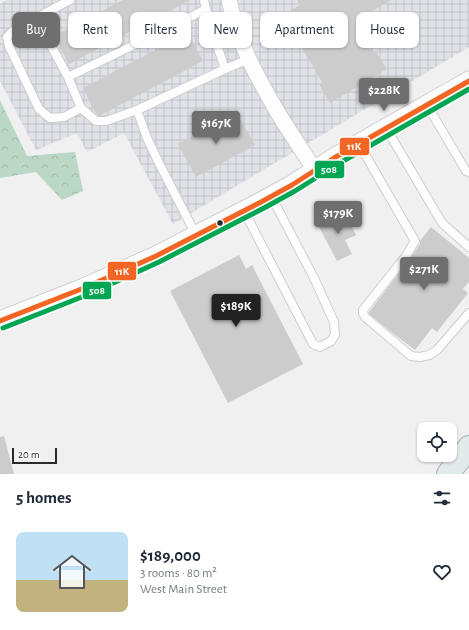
<!DOCTYPE html>
<html lang="en">
<head>
<meta charset="utf-8">
<style>
  body { margin:0; font-family:"Alegreya Sans",sans-serif; background:#f2f2f3; color:#1f2937; height:100vh; display:flex; flex-direction:column; font-size:15px; white-space:nowrap }
  * { box-sizing:border-box; margin:0 }
  p { font-size:13px; color:#747a83 }
  .icon { flex:none; width:22px; height:22px; fill:none; stroke:currentColor; stroke-width:2; stroke-linecap:round; stroke-linejoin:round }
  .map { position:relative; height:474px; overflow:hidden }
  .drawer { display:flex; flex-direction:column; background:#fff; flex:1 }
  .drawer>* { flex:none }
  .guide { position:absolute; left:12px; top:12px; width:445px; height:36px; display:flex; gap:8px }
  .buttons { position:absolute; left:417px; top:422px; display:grid; gap:8px }
  .buttons a { display:grid; place-items:center; width:40px; height:40px; border-radius:8px; background:#fff; box-shadow:0 1px 3px #0004; font-size:20px }
  .scale { position:absolute; left:12px; bottom:10px; width:45px; box-sizing:border-box; padding-left:4px; border:2px solid #2a2a2b; border-top:0; font-size:11px; line-height:14px; white-space:nowrap; color:#2a2a2b; -webkit-text-stroke:3px #fcfdff; paint-order:stroke }
  .price { position:absolute; translate:-50% -34px; padding:0 9px; border-radius:4px; background:#6f6f70; color:#fff; font-size:13px; line-height:26px; filter:drop-shadow(0 1px 2px #0008) }
  .price::after { content:''; position:absolute; left:50%; top:24px; width:12px; height:9px; margin-left:-6px; background:inherit; clip-path:polygon(0 0,100% 0,50% 100%) }
  .price.current { background:#222; color:#fff }
  ul { padding:0; list-style:none }
  li { display:flex; align-items:center; gap:12px; height:100px; padding:0 16px }
  li+li { border-top:1px solid #e0e1e3 }
  li span { display:grid; place-items:center; flex:none; width:112px; height:80px; border-radius:8px; color:#555 }
  li>.icon { margin-inline-start:auto }
  span .icon { width:48px; height:48px; fill:#fffc; stroke-width:1 }
  li b { font-size:17px }
  h2 { display:flex; justify-content:space-between; align-items:center; height:48px; padding:0 16px; font-size:17px }
  .pill { padding:0 14px; border-radius:8px; background:#fff; box-shadow:0 1px 3px #0004; font-size:14px; line-height:36px }
  .pill.current { background:#6f6f70; color:#fff }
  .map>svg:first-child { display:block }
</style>
</head>
<body>
<div class="map">
<svg width="469" height="474" viewBox="0 0 469 474">
  <defs>
    <pattern id="industrial-grid" width="8" height="8" patternUnits="userSpaceOnUse"><rect width="8" height="8" fill="#e1e2e8"/><path d="M0 4h8M4 0v8" fill="none" stroke="#c1c2c7"/></pattern>
    <pattern id="forest-crowns" width="20" height="18" patternUnits="userSpaceOnUse"><rect width="20" height="18" fill="#bbd8c6"/><path d="M2 6a3 3 0 1 1 6 0M12 15a3 3 0 1 1 6 0" fill="none" stroke="#a1baaa"/></pattern>
  </defs>
  <rect width="100%" height="100%" fill="#f0f0f1"/>
  <polygon fill="url(#industrial-grid)" points="6,0 469,0 469,47 173,224 124,133 87,152 77,133 36,150 0,81 0,4"/>
  <polygon fill="url(#forest-crowns)" points="0,100 27,156 75,152 83,191 62,200 36,172 0,178"/>
  <g fill="#cdcccc">
    <polygon points="123,0 190,0 69,64 54,36"/>
    <polygon points="297,0 391,0 354,22 373,53 376,52 387,69 330,103 319,84 322,82 283,15 300,5"/>
    <polygon points="188,33 203,61 99,116 96,114 83,88"/>
    <polygon points="236,112 255,145 196,177 178,144"/>
    <polygon points="344,212 356,235 345,240 352,254 337,261 318,225"/>
    <polygon points="431,227 469,258 469,282 463,289 468,293 437,332 432,328 415,350 394,334 369,314 369,312 410,259 420,244 420,241"/>
    <polygon points="239,255 246,269 252,265 303,364 228,403 170,291"/>
    <polygon points="4,436 14,474 0,474 0,437"/>
  </g>
  <g fill="none" stroke-linecap="round" stroke-linejoin="round">
    <g stroke="#cdcecf" stroke-width="10">
      <g id="service">
        <polyline points="204,0 206,9"/>
        <polygon points="206,9 214,36 225,69 137,110 106,121 96,121 81,108 68,77 171,27"/>
        <polyline points="36,18 15,29 7,37 9,46 39,109 50,118 64,117 81,108"/>
        <polyline points="225,69 249,59"/>
        <polyline points="68,77 36,18 70,0"/>
        <polyline points="427,105 466,171 469,172"/>
        <polyline points="137,110 147,138 159,163 196,235"/>
        <polyline points="386,128 442,223 469,247"/>
        <polyline points="359,144 415,241 406,256 363,310 363,313 365,317 411,356 420,357 429,355 437,350 469,313"/>
        <polyline points="244,211 313,344 320,347 331,341 335,335 334,322 314,278 271,196"/>
      </g>
    </g>
    <g stroke="#cdcecf" stroke-width="17">
      <path id="minor" d="M229 0C238 43 256 75 278 113 290 132 302 151 315 170"/>
    </g>
    <g stroke="#cdcecf" stroke-width="21">
      <polyline id="tertiary" points="0,321 84,288 156,256 261,202 292,185 334,158 469,81"/>
    </g>
    <g stroke="#a1afb2" stroke-width="24">
      <polyline id="primary" points="448,474 469,447"/>
    </g>
    <use href="#service" stroke="#fdfdfd" stroke-width="8"/>
    <use href="#minor" stroke="#fdfdfd" stroke-width="15"/>
    <use href="#tertiary" stroke="#fdfdfd" stroke-width="19"/>
    <use href="#primary" stroke="#e2ebec" stroke-width="22"/>
    <g stroke="#fcfdff" stroke-width="8">
      <polyline id="bus-1" points="0,321 84,288 156,256 261,202 292,185 334,158 469,81"/>
    </g>
    <g stroke="#fcfdff" stroke-width="8">
      <polyline id="bus-2" points="3,328 87,295 159,262 264,208 295,191 338,164 469,89"/>
    </g>
    <use href="#bus-1" stroke="#f26522" stroke-width="5"/>
    <use href="#bus-2" stroke="#00a651" stroke-width="5"/>
  </g>
  <circle fill="#2a2a2b" stroke="#fcfdff" stroke-width="1.5" cx="220" cy="223" r="3.5"/>
  <g stroke="#fcfdff" stroke-width="1.5">
    <rect x="339" y="137" width="31" height="19" rx="4" fill="#f26522"/>
    <rect x="314" y="160" width="31" height="19" rx="4" fill="#00a651"/>
    <rect x="107" y="261" width="30" height="20" rx="4" fill="#f26522"/>
    <rect x="82" y="281" width="30" height="19" rx="4" fill="#00a651"/>
  </g>
  <g font-size="11" text-anchor="middle" font-weight="bold" fill="#fff">
    <text x="354" y="150">11K</text>
    <text x="329" y="173">508</text>
    <text x="122" y="275">11K</text>
    <text x="97" y="294">508</text>
  </g>
</svg>
<div class="buttons">
<a><svg class="icon" aria-label="locate" viewBox="0 0 24 24"><circle cx="12" cy="12" r="6"/><path d="M12 2v4M12 18v4M2 12h4M18 12h4"/></svg></a>
</div>
<div class="scale">20 m</div>
<b class="price" style="left:384px;top:112px">$228K</b>
<b class="price" style="left:216px;top:145px">$167K</b>
<b class="price" style="left:338px;top:235px">$179K</b>
<b class="price" style="left:424px;top:291px">$271K</b>
<b class="price current" style="left:236px;top:328px">$189K</b>
<div class="guide">
<a class="pill current">Buy</a>
<a class="pill">Rent</a>
<a class="pill">Filters</a>
<a class="pill">New</a>
<a class="pill">Apartment</a>
<a class="pill">House</a>
</div>
</div>
<section class="drawer">
<h2>5 homes<svg class="icon" aria-label="filters" viewBox="0 0 24 24"><path d="M4 7h16M4 17h16"/><circle cx="9" cy="7" r="2"/><circle cx="15" cy="17" r="2"/></svg></h2>
<ul>
<li><span style="background:linear-gradient(#bfe0f5 60%,#c2b280 0)"><svg class="icon" aria-label="home" viewBox="0 0 24 24"><path d="M3 11l9-7 9 7M6 9v11h12V9"/></svg></span><div><b>$189,000</b><p>3 rooms · 80 m²</p><p>West Main Street</p></div><svg class="icon" aria-label="heart" viewBox="0 0 24 24"><path d="M12 20l-8-8c-3-5 5-10 8-4 3-6 11-1 8 4z"/></svg></li>
</ul>
</section>
</body>
</html>
